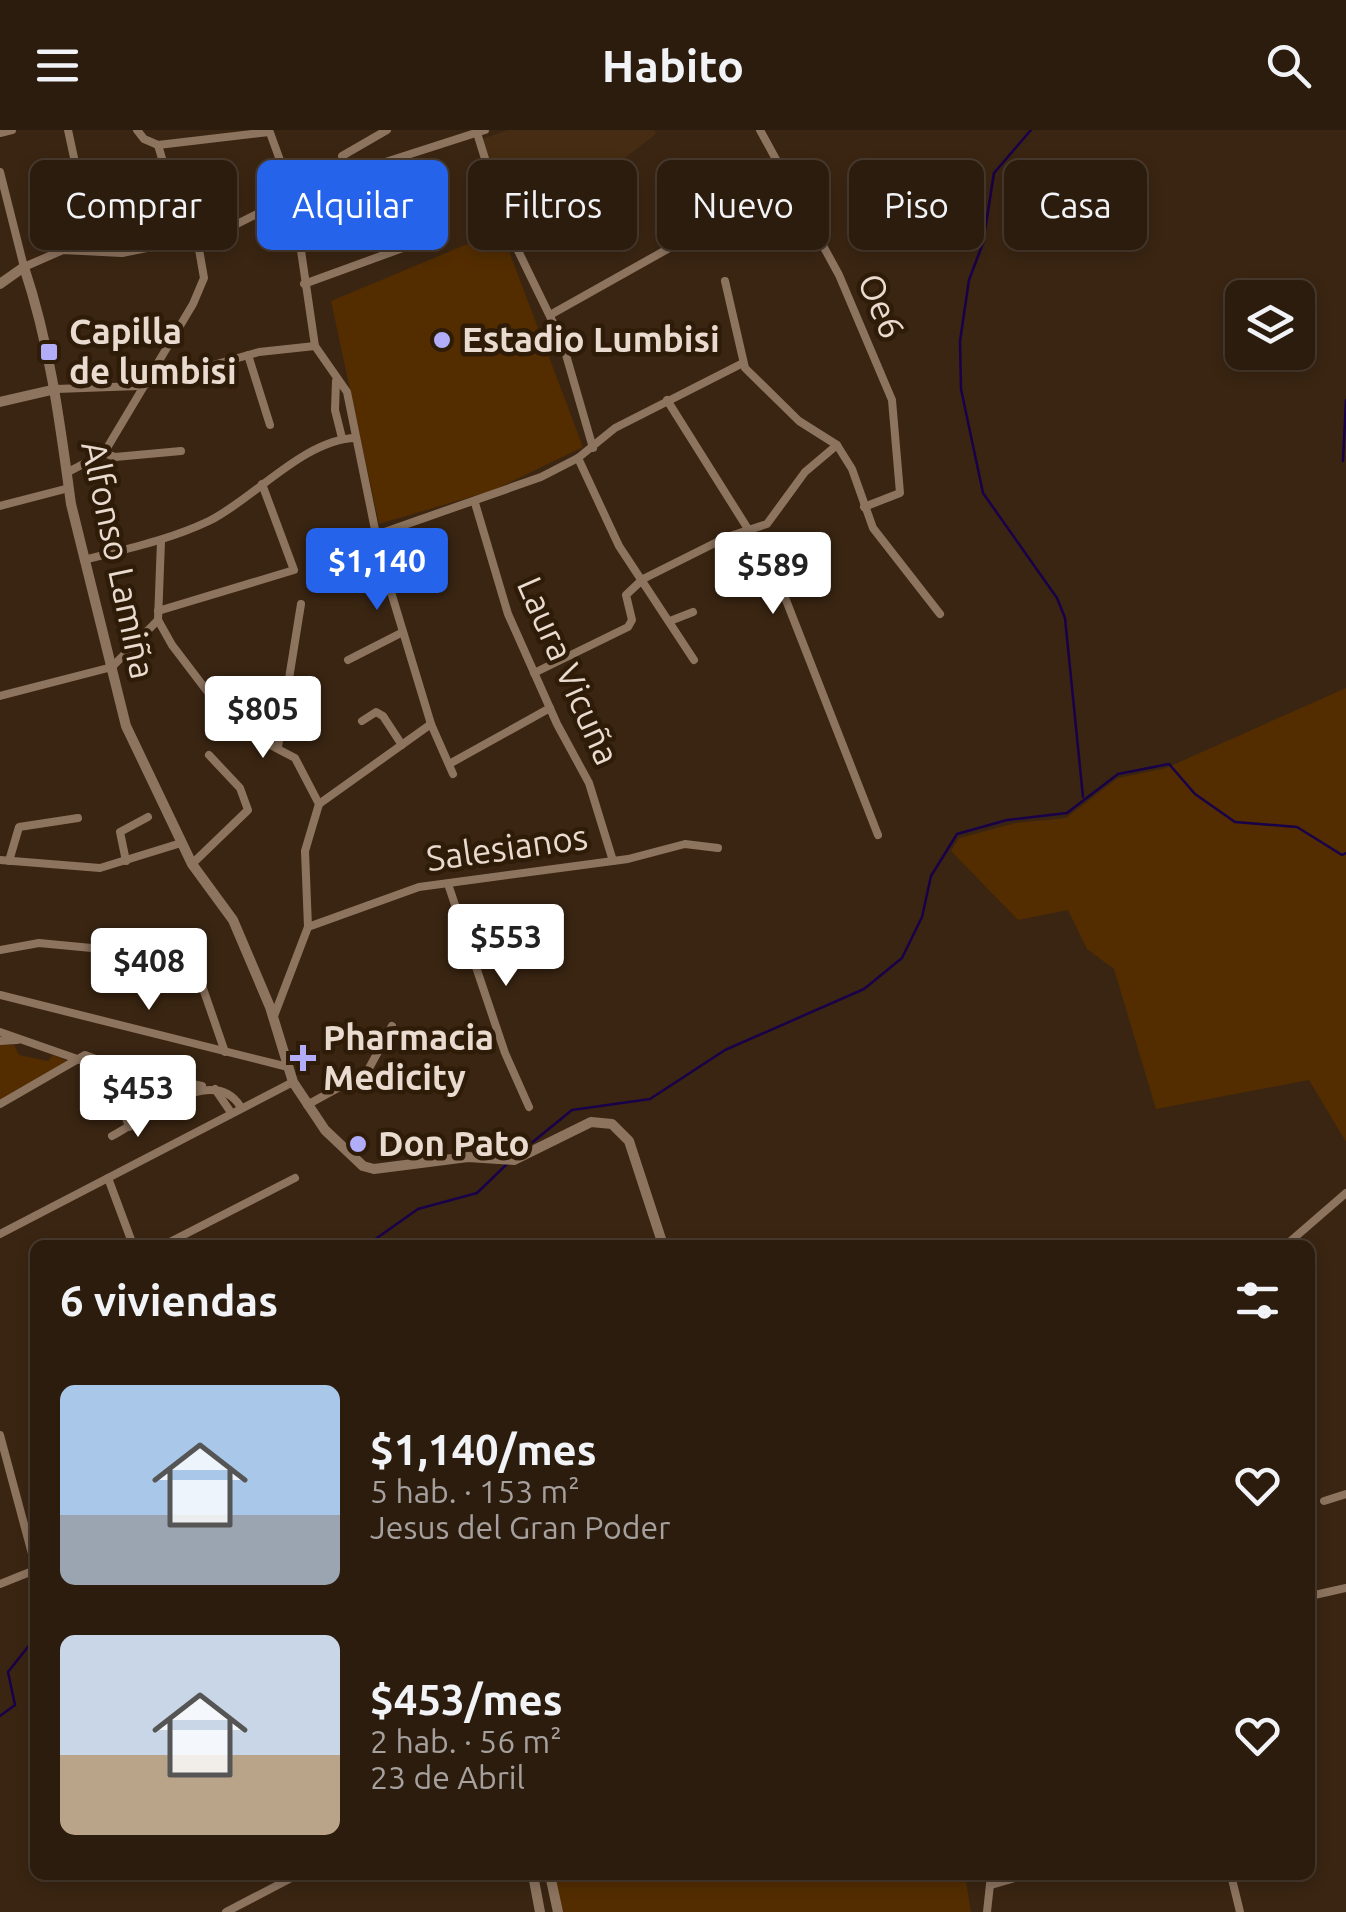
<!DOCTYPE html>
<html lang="es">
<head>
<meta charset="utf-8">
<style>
  body { margin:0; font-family:Ubuntu,sans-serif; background:#38291c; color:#f1f3f6; height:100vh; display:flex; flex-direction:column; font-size:38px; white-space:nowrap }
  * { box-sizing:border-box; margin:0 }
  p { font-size:32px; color:#a6a19e }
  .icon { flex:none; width:55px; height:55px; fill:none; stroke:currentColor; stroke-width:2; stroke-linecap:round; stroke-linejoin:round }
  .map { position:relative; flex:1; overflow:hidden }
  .drawer { position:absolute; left:30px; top:1110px; width:1285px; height:640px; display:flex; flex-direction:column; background:#2c1c0e; border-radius:15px; box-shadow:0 5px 15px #0003,0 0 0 2px #483a2e }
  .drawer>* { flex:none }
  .banner { position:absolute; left:30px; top:30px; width:1288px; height:90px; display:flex; gap:20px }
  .fabs { position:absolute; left:1225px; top:150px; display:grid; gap:20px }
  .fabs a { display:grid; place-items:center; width:90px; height:90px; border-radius:15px; background:#2c1c0e; box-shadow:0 5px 15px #0003,0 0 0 2px #483a2e; font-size:50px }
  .price { position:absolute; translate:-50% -85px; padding:0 22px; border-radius:10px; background:#fff; color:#222; font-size:32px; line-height:65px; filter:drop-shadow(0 2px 5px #0008) }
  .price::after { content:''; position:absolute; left:50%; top:60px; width:30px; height:22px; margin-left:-15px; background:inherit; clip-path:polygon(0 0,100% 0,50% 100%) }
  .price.active { background:#2563eb; color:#fff }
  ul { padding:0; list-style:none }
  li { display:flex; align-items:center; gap:30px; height:250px; padding:0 30px }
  li span { display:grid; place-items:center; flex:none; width:280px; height:200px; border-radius:15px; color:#555 }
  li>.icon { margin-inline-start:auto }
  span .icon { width:120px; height:120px; fill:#fffc; stroke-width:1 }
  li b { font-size:42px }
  h2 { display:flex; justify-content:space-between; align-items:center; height:120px; padding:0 30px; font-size:42px }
  .pill { padding:0 35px; border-radius:15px; background:#2c1c0e; box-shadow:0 5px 15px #0003,0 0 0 2px #483a2e; font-size:35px; line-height:90px }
  .pill.active { background:#2563eb; color:#fff }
  header { display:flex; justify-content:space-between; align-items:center; height:130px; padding:0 30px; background:#2c1c0e; font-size:45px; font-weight:600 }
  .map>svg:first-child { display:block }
</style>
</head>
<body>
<header><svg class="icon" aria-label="menu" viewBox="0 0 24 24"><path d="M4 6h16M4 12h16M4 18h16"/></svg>Habito<svg class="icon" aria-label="search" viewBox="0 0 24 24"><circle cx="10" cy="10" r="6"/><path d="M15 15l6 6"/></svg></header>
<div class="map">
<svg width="1346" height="1782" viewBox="0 0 1346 1782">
  <rect width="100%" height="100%" fill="#3a2512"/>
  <polygon fill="#452c12" points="508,0 654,0 656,4 586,58 511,92 482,9"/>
  <g fill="#532d00">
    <polygon points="501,100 583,317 494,360 379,394 331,171"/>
    <polygon points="1346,558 1346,1012 1309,950 1156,979 1114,839 1087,819 1068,780 1018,790 951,721 959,708 1016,693 1066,688 1118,648 1166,638"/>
    <polygon points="0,915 14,915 19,925 48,931 53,925 67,931 0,970"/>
    <polygon points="113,940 136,945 135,953 163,959 169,954 186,960 131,992"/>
    <polygon points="550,1745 965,1745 971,1782 558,1782"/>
  </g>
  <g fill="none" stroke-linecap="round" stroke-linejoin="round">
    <g stroke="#190149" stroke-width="2.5">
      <polyline points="1031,0 994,43 983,113 969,150 960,211 961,259 983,363 1057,468 1065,488 1083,667"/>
      <polyline points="1343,331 1346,270"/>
      <polyline points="518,1024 572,980 650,969 725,920 864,859 902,828 922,787 931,746 957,704 1007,690 1067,683 1118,644 1169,634 1195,664 1235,692 1297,697 1342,725 1346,723"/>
      <polyline points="367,1115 418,1079 477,1063 508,1033"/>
      <polyline points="0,1586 15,1575 8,1542 35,1508"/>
    </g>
    <g stroke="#8d745f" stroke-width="8">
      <polyline points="68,0 76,37"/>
      <polyline points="137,0 144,9 158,15 269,2"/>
      <polyline points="269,0 293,66 315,216 347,262 381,429 431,594 453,644"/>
      <polyline points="760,0 839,145 892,270 900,363 864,377"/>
      <polyline points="0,3 12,0"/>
      <polyline points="477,3 506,96 562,211 593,318"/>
      <polyline points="158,15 186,110"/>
      <polyline points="0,42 24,137 63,120 122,123 197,108 237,94 314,55 485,0"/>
      <polyline points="347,46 342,26 387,0"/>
      <polyline points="725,151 745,238 799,291 837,315 852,339 873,398 940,484"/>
      <polyline points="304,154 444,103"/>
      <polyline points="550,185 689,107"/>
      <polyline points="248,225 270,295"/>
      <polyline points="336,251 335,280 342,308"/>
      <polyline points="56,259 139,256 259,222 315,216"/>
      <polyline points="667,270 775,442 878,705"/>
      <polyline points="104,323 115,327 181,321"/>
      <polyline points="578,328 619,416 694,530"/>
      <polyline points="70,341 104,323 193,174 204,148 197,108"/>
      <polyline points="475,373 508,484 557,594 589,653 613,731"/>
      <polyline points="0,376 69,358"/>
      <polyline points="376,405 541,347 578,328 615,298 743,233"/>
      <polyline points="161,411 158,490 172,515 207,561 249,604 295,628 319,674 305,721 308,797 274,886"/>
      <path d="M84 430C126 419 169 410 209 391 254 369 304 309 356 308"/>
      <polyline points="158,481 294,440 262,354"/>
      <polyline points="670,491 693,482"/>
      <polyline points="348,530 403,502"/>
      <polyline points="534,543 628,497 632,490 626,465 643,449 727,407 767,394 805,342 837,315"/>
      <polyline points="0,566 112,537 158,490"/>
      <polyline points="362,591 376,582 383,586 402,615"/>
      <polyline points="278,617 301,474"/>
      <polyline points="451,633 550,578"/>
      <polyline points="319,674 431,594"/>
      <polyline points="0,730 100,738 181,713"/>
      <polyline points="9,731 19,697 78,688"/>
      <polyline points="126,731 120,702 148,687"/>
      <polyline points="192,734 248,680 240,658 209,625"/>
      <polyline points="448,754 505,923 529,977"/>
      <polyline points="308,797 419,757 628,729 685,714 718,718"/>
      <polyline points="0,820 39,813 102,819 171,802 188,815 225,922"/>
      <polyline points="0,865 288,937"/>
      <polyline points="0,902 83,931 202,956"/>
      <polyline points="0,911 17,910"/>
      <polyline points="215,959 230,981"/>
      <polyline points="0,974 85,925 107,933 129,997"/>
      <polyline points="307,975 367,942 392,896"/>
      <path d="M112 1006C146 988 213 933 240 976"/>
      <polyline points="108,1048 133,1115"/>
      <polyline points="0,1104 293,952"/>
      <polyline points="164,1115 295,1048"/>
      <polyline points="1286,1115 1346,1063"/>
      <polyline points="0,1305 35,1435"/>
      <polyline points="1324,1371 1346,1364"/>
      <polyline points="0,1454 35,1440"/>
      <polyline points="1310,1466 1346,1458"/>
      <polyline points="1231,1745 1240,1782"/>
      <polyline points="991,1755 1025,1745"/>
      <polyline points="226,1782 297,1745"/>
      <polyline points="987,1782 991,1745"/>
    </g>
    <g stroke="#8d745f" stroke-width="10">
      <path d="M0 154 24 137C50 215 60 293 71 374L126 596 192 734 233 790 270 877 293 952 325 1000 363 1036 374 1039 468 1027 514 1030 591 992 612 994 629 1011 663 1115"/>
      <polyline points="0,272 56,259"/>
      <polyline points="533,1745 540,1782"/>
      <polyline points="550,1745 558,1782"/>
    </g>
  </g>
  <g fill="#b2adf9" stroke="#2f1c08" stroke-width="4">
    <circle cx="442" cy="210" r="10"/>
    <rect x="39" y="212" width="20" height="20" rx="5"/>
    <path d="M298 913h10v10h10v10h-10v10h-10v-10h-10v-10h10z"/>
    <circle cx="358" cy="1014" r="10"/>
  </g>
  <g text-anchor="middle" stroke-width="9" stroke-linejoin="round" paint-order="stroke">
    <g font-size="35" fill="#e9dbcf" stroke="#2f1c08">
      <text transform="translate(881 176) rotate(67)" y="12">Oe6</text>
      <text transform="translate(118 430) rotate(78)" y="12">Alfonso Lamiña</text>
      <text transform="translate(568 541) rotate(66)" y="12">Laura Vicuña</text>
      <text transform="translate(507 718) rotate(-8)" y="12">Salesianos</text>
    </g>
    <g font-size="35" font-weight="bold" fill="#e9dbcf" stroke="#2f1c08" text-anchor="start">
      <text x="69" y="214">Capilla<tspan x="69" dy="40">de lumbisi</tspan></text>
      <text x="462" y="222">Estadio Lumbisi</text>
      <text x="323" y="920">Pharmacia<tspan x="323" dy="40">Medicity</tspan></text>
      <text x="378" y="1026">Don Pato</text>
    </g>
  </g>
</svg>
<div class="fabs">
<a><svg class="icon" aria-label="layers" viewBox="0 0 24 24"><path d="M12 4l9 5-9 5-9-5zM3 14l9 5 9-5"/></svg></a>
</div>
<b class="price active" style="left:377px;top:483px">$1,140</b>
<b class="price" style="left:773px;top:487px">$589</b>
<b class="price" style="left:263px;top:631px">$805</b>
<b class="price" style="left:506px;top:859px">$553</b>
<b class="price" style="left:149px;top:883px">$408</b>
<b class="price" style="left:138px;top:1010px">$453</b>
<div class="banner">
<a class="pill">Comprar</a>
<a class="pill active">Alquilar</a>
<a class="pill">Filtros</a>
<a class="pill">Nuevo</a>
<a class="pill">Piso</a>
<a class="pill">Casa</a>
</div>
<section class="drawer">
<h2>6 viviendas<svg class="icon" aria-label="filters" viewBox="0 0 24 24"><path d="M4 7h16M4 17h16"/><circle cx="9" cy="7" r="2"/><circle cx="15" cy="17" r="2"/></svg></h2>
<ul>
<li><span style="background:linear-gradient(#a9c7e8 65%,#9aa5b1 0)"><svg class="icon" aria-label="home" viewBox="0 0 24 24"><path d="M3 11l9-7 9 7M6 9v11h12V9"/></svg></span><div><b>$1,140/mes</b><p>5 hab. · 153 m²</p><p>Jesus del Gran Poder</p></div><svg class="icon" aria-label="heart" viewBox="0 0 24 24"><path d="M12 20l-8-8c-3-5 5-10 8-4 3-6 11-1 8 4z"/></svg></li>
<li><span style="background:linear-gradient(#c9d6e8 60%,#b9a48a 0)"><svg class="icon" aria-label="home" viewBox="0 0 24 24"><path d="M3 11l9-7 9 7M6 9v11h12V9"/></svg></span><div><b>$453/mes</b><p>2 hab. · 56 m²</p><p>23 de Abril</p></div><svg class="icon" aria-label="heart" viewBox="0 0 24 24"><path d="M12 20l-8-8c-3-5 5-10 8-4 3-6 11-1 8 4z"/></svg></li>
</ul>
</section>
</div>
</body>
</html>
